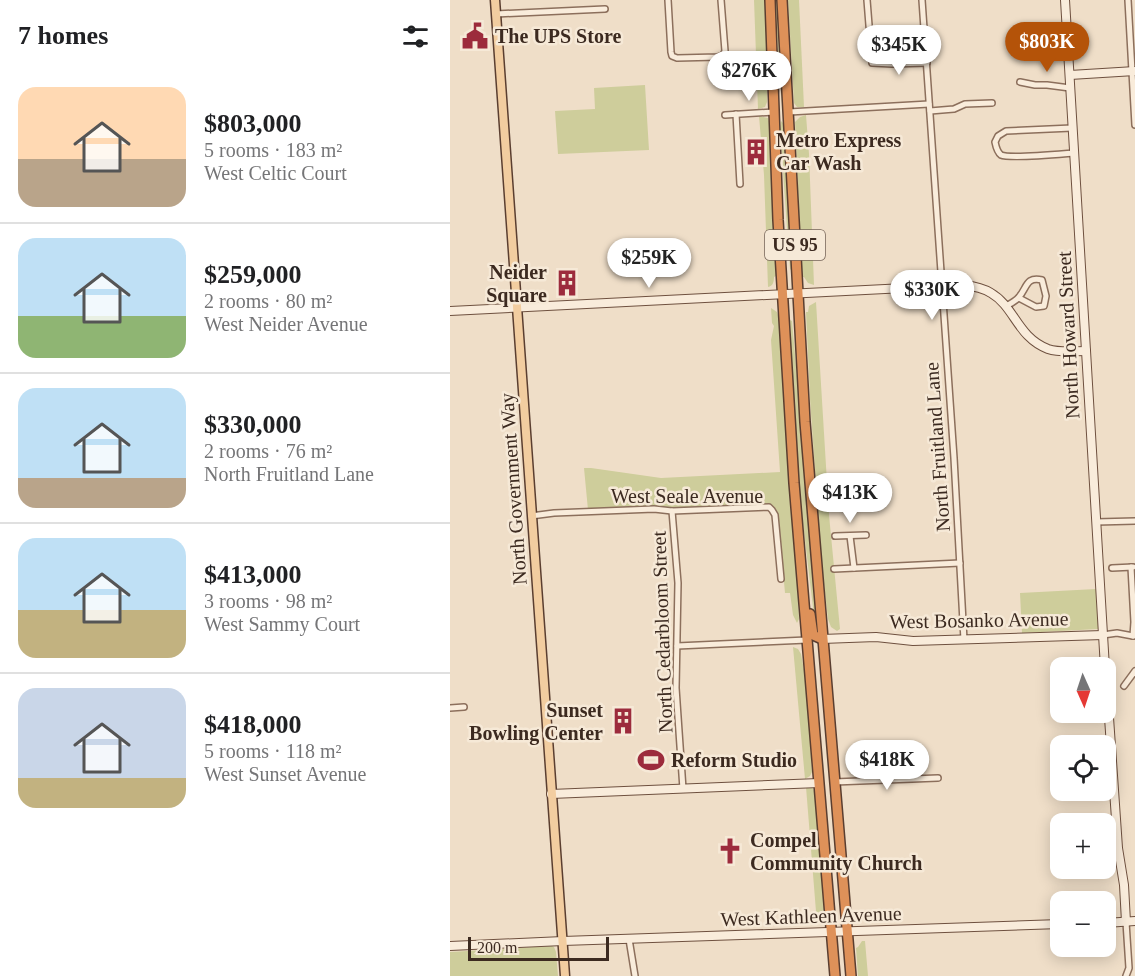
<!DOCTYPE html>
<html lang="en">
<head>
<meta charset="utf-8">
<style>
  body { margin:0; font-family:"Times New Roman",serif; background:#f6f6f6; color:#202124; height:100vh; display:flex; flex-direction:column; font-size:22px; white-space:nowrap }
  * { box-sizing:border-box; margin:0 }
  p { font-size:20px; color:#757577 }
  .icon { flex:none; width:33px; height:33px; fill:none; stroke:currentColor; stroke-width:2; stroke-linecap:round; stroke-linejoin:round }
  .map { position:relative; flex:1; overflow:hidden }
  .side { display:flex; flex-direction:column; background:#fff; width:450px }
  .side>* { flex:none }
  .needle { width:39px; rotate:177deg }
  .tools { position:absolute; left:600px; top:657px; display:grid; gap:12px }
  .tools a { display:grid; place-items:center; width:66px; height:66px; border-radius:12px; background:#fff; box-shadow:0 3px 15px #0003; font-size:30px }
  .scale { position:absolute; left:18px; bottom:15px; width:141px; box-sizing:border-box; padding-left:6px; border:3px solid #3c2a20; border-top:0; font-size:16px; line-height:21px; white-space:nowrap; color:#3c2a20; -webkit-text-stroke:4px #f6e9d7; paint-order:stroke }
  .price { position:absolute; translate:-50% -51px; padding:0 14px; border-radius:21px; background:#fff; color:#222; font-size:20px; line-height:39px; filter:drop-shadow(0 2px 3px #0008) }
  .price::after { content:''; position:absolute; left:50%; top:36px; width:18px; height:14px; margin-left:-9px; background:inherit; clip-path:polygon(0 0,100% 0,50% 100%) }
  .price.on { background:#b45309; color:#fff }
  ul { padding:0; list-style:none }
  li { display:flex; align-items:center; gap:18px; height:150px; padding:0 18px }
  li+li { border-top:2px solid #e0e0e0 }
  li span { display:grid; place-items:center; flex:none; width:168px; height:120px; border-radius:18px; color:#555 }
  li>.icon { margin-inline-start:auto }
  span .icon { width:72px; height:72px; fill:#fffc; stroke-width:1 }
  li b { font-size:26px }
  h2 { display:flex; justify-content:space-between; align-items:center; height:72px; padding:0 18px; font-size:26px }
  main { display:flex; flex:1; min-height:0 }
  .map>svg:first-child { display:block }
</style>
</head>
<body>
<main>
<section class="side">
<h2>7 homes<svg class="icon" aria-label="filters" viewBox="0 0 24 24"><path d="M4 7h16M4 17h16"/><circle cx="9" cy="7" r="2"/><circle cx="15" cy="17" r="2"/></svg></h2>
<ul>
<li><span style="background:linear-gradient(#ffd9b3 60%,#b9a48a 0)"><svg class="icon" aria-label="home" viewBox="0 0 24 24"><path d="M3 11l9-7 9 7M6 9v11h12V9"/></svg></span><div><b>$803,000</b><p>5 rooms · 183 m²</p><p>West Celtic Court</p></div></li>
<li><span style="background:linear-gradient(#bfe0f5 65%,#8fb573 0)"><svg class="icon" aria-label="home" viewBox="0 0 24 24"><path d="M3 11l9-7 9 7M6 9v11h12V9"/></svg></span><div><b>$259,000</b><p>2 rooms · 80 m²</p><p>West Neider Avenue</p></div></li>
<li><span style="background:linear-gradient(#bfe0f5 75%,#b9a48a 0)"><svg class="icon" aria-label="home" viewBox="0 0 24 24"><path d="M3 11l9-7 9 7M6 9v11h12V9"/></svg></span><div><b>$330,000</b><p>2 rooms · 76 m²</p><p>North Fruitland Lane</p></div></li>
<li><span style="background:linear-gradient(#bfe0f5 60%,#c2b280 0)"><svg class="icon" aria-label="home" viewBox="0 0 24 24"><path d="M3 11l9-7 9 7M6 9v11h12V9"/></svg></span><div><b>$413,000</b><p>3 rooms · 98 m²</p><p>West Sammy Court</p></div></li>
<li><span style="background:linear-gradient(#c9d6e8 75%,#c2b280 0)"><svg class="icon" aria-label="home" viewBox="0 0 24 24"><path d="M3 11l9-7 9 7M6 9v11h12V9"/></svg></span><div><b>$418,000</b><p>5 rooms · 118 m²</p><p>West Sunset Avenue</p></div></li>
</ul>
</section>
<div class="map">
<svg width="685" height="976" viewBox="0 0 685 976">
  <rect width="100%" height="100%" fill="#efdec8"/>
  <g fill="#cecd9b">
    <polygon points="304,0 315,0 317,37 317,102 315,107 308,109"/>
    <polygon points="324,0 330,0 334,101 332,102"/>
    <polygon points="338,0 349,0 354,107 347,107 344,103"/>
    <polygon points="195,85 199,150 108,154 105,111 145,109 144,88"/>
    <polygon points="356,115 359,154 364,285 358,283 354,277 352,277 345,122 350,117"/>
    <path d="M309 116 318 118 320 125 326 276 324 277C324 282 323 286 318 287L314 175Z"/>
    <polygon points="331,121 334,124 335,128 343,270 342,271 340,269 330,130"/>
    <polygon points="366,302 379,515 390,629 387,631 381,627 378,619 371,557 360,399 356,312 358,312 359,306"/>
    <path d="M321 308 327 312 328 315 329 316 333 386 346 559 349 619 347 623 343 615 340 593H335L328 515C327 507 321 505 314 504L228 509 202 506 138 510 134 468H141L211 478 330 472 321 340 324 326 322 323Z"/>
    <polygon points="340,320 342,321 349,399 356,460 368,616 366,618 364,616 348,481 344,428"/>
    <polygon points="646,589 649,626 648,629 572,633 570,593"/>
    <polygon points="343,647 348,649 351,654 354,670 359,718 362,772 360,776 355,779"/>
    <polygon points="356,787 362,787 365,793 375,911 373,912 372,920 367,924"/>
    <polygon points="412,941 415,941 418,976 408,976 406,948 408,947"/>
    <polygon points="102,946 104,947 106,952 108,976 0,976 0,952"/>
  </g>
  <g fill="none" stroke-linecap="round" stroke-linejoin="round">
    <g stroke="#8c6f5c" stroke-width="8">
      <g id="street">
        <polyline points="218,0 221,52 222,56 227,58 268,57 273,55 275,51 271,0"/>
        <polyline points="417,0 422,63 442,64 477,63"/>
        <polyline points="472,0 504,458 514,640"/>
        <polyline points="678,0 685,125"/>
        <polyline points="46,14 155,9"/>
        <polyline points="570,82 585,85 597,85 620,88"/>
        <polyline points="480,111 504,109 515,104 542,103"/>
        <polyline points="339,112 479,104"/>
        <polyline points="286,114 290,184"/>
        <polyline points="275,115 324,112"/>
        <path d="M622 128 556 131 548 136 545 142C546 147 547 152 551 155 560 159 611 154 624 153"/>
        <path d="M556 306C560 304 566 301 569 297 577 288 576 276 592 280L596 296 594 306 586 307 569 298"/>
        <polyline points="222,511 228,583 226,688 233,789"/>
        <polyline points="81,516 104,513 204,509 222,511 319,507 322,510 325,515 331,579"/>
        <polyline points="646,522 685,521"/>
        <polyline points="385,536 416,535"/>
        <polyline points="400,536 404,568"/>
        <polyline points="681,567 684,622 683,636"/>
        <polyline points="662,568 683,567"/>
        <polyline points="384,569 510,563"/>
        <polyline points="653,635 667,633 683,636"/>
        <polyline points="227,646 357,640"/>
        <polyline points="674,686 685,671"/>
        <polyline points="0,708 14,707"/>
        <polyline points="384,782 488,778"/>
        <polyline points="179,939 185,976"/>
        <polyline points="676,976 679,968 676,922"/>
      </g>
    </g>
    <g stroke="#6e503f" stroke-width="10">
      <g id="secondary">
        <polyline points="615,0 655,668"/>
        <polyline points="620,75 685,71"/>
        <path d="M0 311 514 285C523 286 533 288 541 293 565 307 567 337 598 349 610 353 624 351 636 351"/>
        <polyline points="372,639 426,637 463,641 653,635"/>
        <polyline points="656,674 668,848 674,885 676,922"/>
        <polyline points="101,794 369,783"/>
        <polyline points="656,923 685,921"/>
        <polyline points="0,946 113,941 610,924"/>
      </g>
    </g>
    <g stroke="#5a3e30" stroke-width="11">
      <polyline id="primary" points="45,0 115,976"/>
    </g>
    <g stroke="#5a3e30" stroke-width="12">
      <g id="highway">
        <polyline points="320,0 328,220 344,483 385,976"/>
        <polyline points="332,0 355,422 401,976"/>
        <polyline points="360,614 363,635 372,639"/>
      </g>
    </g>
    <use href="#street" stroke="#f9ecdb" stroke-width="5"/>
    <use href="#secondary" stroke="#f9ecdb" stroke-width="8"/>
    <use href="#primary" stroke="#f2cda0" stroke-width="8"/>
    <use href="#highway" stroke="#de9159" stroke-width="9"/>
  </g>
  <defs>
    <g id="civic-bare" transform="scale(2.07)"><path d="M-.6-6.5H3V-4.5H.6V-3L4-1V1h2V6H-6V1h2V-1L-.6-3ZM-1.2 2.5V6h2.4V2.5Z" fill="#9c2b3c" stroke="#f6e9d7" stroke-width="2.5" paint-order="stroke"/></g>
    <g id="building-bare" transform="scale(2.07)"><path d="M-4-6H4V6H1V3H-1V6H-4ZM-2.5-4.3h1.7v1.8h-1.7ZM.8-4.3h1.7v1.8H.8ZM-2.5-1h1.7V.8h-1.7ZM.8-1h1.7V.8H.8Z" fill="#9c2b3c" stroke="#f6e9d7" stroke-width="2.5" paint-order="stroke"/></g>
    <g id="stadium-bare" transform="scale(2.07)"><path d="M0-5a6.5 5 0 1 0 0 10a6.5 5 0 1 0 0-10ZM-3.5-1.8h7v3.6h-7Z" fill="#9c2b3c" stroke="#f6e9d7" stroke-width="2.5" paint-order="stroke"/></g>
    <g id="church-bare" transform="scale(2.07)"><path d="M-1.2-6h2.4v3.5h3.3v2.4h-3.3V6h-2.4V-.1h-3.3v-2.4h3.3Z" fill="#9c2b3c" stroke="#f6e9d7" stroke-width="2.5" paint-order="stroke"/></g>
  </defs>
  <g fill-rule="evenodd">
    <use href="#civic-bare" x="25" y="36"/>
    <use href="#building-bare" x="306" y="152"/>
    <use href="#building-bare" x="117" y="283"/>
    <use href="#building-bare" x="173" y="721"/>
    <use href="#stadium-bare" x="201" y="760"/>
    <use href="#church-bare" x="280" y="851"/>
  </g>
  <g text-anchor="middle" stroke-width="5" stroke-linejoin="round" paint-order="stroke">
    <rect fill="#f6e9d7" stroke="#746357" stroke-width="1.5" x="315" y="230" width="60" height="30" rx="4.5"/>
    <g font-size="18" font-weight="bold" fill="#3c2a20">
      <text x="345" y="251">US 95</text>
    </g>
    <g font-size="20" font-weight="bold" fill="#3c2a20" stroke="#f6e9d7" text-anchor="start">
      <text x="45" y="43">The UPS Store</text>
      <text x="326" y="147">Metro Express<tspan x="326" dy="23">Car Wash</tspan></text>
      <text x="97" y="279" text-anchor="end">Neider<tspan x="97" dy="23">Square</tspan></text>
      <text x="153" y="717" text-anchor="end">Sunset<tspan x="153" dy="23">Bowling Center</tspan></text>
      <text x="221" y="767">Reform Studio</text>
      <text x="300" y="847">Compel<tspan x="300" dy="23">Community Church</tspan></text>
    </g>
    <g font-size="20" fill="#3c2a20" stroke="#f6e9d7">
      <text transform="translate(618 335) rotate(-93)" y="7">North Howard Street</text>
      <text transform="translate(487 447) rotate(-94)" y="7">North Fruitland Lane</text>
      <text transform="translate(63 489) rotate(-94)" y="7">North Government Way</text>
      <text x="237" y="503">West Seale Avenue</text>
      <text transform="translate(529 620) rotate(-1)" y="7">West Bosanko Avenue</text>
      <text transform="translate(212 632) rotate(-92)" y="7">North Cedarbloom Street</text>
      <text transform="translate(361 916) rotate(-2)" y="7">West Kathleen Avenue</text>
    </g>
  </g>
</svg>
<div class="tools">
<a><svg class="needle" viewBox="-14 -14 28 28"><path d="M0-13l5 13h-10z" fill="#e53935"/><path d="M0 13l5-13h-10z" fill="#757577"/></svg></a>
<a><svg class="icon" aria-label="locate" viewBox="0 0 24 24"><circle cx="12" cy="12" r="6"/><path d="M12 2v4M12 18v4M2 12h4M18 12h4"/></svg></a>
<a>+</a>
<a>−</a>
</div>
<div class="scale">200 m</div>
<b class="price on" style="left:597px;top:73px">$803K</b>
<b class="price" style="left:449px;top:76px">$345K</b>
<b class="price" style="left:299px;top:102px">$276K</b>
<b class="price" style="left:199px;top:289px">$259K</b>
<b class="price" style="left:482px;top:321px">$330K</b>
<b class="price" style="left:400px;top:524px">$413K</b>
<b class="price" style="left:437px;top:791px">$418K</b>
</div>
</main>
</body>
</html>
